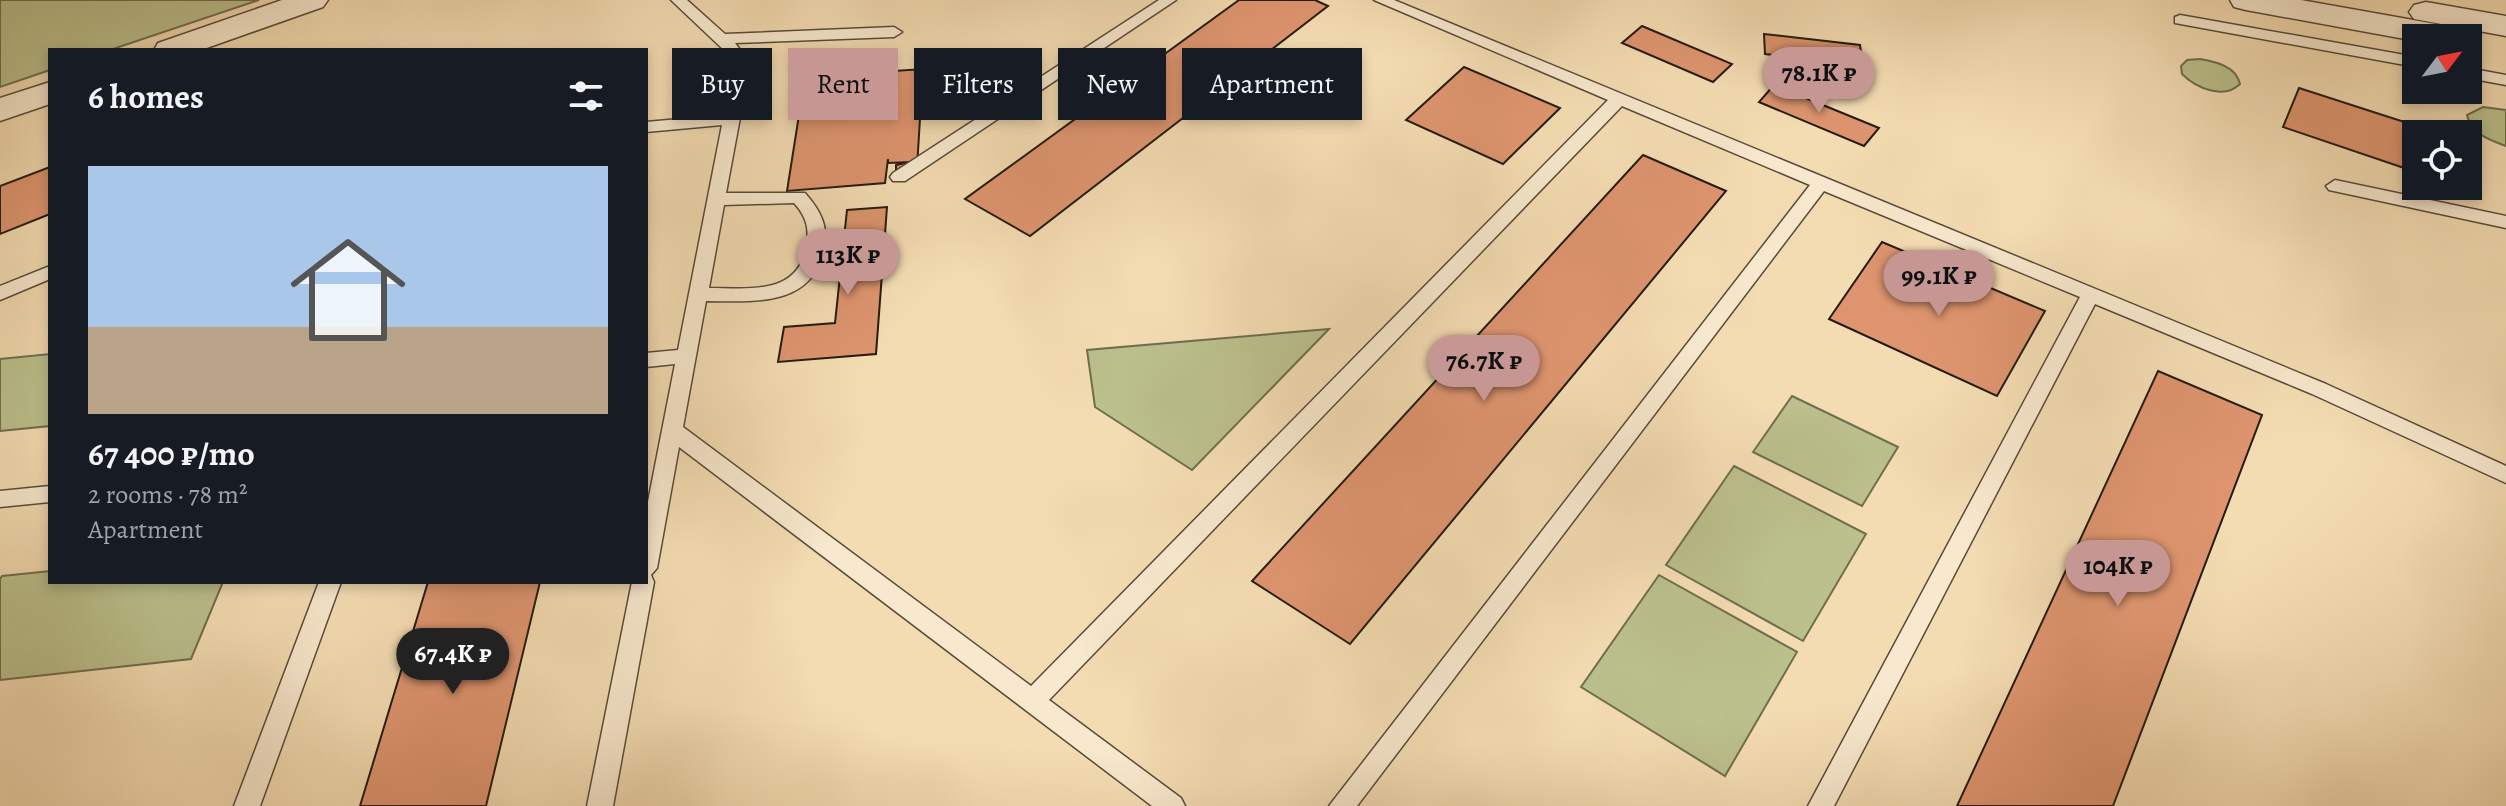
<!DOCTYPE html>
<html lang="en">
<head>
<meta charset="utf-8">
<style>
  body { margin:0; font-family:Alegreya,serif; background:#20242c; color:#f1f3f6; height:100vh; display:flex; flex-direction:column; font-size:30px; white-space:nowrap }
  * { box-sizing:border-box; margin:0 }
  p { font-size:26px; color:#9ea1a6 }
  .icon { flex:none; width:44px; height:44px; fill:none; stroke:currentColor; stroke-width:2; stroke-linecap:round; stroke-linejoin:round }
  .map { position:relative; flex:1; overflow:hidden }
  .details { position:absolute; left:48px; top:48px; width:600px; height:536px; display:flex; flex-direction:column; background:#171b24; border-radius:0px; box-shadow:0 4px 12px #0003 }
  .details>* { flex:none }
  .top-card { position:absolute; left:672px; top:48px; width:760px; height:72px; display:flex; gap:16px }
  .needle { width:52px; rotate:58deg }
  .tools { position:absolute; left:2402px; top:24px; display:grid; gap:16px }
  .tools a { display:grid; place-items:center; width:80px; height:80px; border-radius:0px; background:#171b24; box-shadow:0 4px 12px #0003; font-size:40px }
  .price { position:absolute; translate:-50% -68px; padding:0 18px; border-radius:28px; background:#c59692; color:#111; font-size:26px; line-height:52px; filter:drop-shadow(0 2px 4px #0008) }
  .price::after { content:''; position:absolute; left:50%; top:48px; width:24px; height:18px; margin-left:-12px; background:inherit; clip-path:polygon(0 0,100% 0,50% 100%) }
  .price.current { background:#222; color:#fff }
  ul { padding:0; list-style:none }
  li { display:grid; align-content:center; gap:16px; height:424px; padding:0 40px }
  li span { display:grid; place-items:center; height:248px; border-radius:0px; color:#555 }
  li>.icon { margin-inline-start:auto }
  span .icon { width:144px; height:144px; fill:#fffc; stroke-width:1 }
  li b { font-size:34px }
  h2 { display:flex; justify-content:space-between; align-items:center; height:96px; padding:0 40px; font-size:34px }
  .chip { padding:0 28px; border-radius:0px; background:#171b24; box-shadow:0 4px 12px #0003; font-size:28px; line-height:72px }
  .chip.current { background:#c59692; color:#111 }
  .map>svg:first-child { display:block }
</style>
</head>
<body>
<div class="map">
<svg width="2506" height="806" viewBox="0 0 2506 806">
  <rect width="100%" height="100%" fill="#f4dcb2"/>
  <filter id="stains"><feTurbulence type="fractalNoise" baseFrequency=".0025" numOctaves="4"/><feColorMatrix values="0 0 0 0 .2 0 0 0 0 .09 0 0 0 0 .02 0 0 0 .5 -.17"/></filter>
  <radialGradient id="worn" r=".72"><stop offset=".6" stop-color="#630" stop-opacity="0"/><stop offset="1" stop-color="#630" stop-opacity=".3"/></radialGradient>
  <g fill="#bbc08c" stroke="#6f6e4e" stroke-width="2">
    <polygon points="0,0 259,0 110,50 50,50 50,70 0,87"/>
    <path d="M2200 59C2216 62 2236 66 2240 84 2224 100 2196 88 2182 74L2181 66 2187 60Z"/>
    <path d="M2483 107 2506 110V146C2490 140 2471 134 2467 115Z"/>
    <polygon points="1329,329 1192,470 1095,407 1087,350"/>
    <polygon points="50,354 50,426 0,431 0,359"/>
    <polygon points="1792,396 1898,447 1862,506 1753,452"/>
    <polygon points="1734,466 1866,534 1803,641 1666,565"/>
    <polygon points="50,571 50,582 223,582 191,659 0,680 0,579 2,576"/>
    <polygon points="1659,575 1797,652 1725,776 1581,687"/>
  </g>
  <g fill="#de956f" stroke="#231b11" stroke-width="2">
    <polygon points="1239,0 1315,0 1328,6 1030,236 965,199"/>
    <polygon points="1642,26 1732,64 1713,82 1622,43"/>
    <polygon points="1764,34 1860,45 1863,66 1765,54"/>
    <polygon points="1464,67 1560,108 1503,164 1406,120"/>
    <polygon points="923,69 917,168 896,170 896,165 911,162 888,163 888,159 885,183 787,191 805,77"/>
    <polygon points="1774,85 1879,128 1864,146 1759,102"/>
    <polygon points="2299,88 2429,130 2428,134 2416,134 2416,172 2283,127"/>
    <polygon points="1643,155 1726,191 1350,644 1252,581"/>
    <polygon points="50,167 50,214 0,234 0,186"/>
    <polygon points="887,207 876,354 778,362 784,327 835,323 847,210"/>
    <polygon points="1882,242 2045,311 1997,396 1829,319"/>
    <polygon points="2158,371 2262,415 2113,806 1957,806"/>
    <polygon points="428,582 540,582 486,806 360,806"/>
  </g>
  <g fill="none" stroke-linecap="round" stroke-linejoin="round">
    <g stroke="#574b39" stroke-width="3">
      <g id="service">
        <path d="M671 0H687L725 34 894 27 902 32 894 37 735 43 747 59V80L726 193H805C820 210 829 226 824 249 812 308 753 301 706 301L683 427 1031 686 1608 100 1374 0H1394L2326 384 2506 466V483L2312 394 2095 304 1834 806H1808L2080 297 1824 191 1357 806H1329L1810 185 1622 106 1049 700 1181 798 1185 806H1152L679 447 657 568 651 575 654 582 613 806H587L632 582H646V512L675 364 646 367V353L678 350 722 125 646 132V122L724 115C728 97 738 69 727 53ZM794 203C807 217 810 230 806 249 796 296 747 288 709 288L724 205Z"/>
        <polygon points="1159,0 1176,0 905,181 893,181 890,177 893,173"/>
        <polygon points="2180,15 2416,57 2416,67 2175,23 2175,17"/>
        <polygon points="2468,68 2506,75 2506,85 2468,78"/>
        <polygon points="2335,180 2506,216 2506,228 2329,190 2326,186"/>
        <polygon points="50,266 50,279 0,300 0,286"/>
        <polygon points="50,486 50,502 0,507 0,491"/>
        <polygon points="319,582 341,582 260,806 234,806"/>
      </g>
    </g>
    <g stroke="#574b39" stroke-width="3">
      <g id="minor">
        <polygon points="282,0 328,0 323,7 201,50 154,50 158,43"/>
        <polygon points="50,82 50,104 0,121 0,98"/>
      </g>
    </g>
    <g stroke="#574b39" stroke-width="3">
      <g id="tertiary">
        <polygon points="2230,0 2301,0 2458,28 2470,31 2475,38 2468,46 2468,38 2416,41 2246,10 2234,7"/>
        <polygon points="2426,2 2506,16 2506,36 2414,19 2409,12 2414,5"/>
      </g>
    </g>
    <use href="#service" fill="#f8e8cd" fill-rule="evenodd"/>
    <use href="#minor" fill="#f8e8cd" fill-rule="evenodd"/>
    <use href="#tertiary" fill="#f8e8cd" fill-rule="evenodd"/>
  </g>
  <rect width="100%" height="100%" filter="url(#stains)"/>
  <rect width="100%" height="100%" fill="url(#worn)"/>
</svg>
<div class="tools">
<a><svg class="needle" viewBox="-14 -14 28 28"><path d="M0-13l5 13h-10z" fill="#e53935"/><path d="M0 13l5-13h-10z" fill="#9ea1a6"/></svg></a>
<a><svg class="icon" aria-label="locate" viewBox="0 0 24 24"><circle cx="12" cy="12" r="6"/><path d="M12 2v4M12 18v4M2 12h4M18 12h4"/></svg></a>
</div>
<b class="price" style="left:1819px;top:115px">78.1K ₽</b>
<b class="price" style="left:848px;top:297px">113K ₽</b>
<b class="price" style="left:1939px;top:318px">99.1K ₽</b>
<b class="price" style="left:1484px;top:403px">76.7K ₽</b>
<b class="price" style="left:2118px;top:608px">104K ₽</b>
<b class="price current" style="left:453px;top:696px">67.4K ₽</b>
<div class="top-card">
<a class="chip">Buy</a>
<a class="chip current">Rent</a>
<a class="chip">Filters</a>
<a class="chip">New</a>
<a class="chip">Apartment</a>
</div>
<section class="details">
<h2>6 homes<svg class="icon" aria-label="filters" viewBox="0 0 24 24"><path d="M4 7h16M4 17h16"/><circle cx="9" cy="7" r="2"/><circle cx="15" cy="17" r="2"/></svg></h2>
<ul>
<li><span style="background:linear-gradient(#a9c7e8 65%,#b9a48a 0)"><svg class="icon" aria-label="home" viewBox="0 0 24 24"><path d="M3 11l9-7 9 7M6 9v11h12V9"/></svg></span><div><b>67 400 ₽/mo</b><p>2 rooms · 78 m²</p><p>Apartment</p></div></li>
</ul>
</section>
</div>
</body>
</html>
